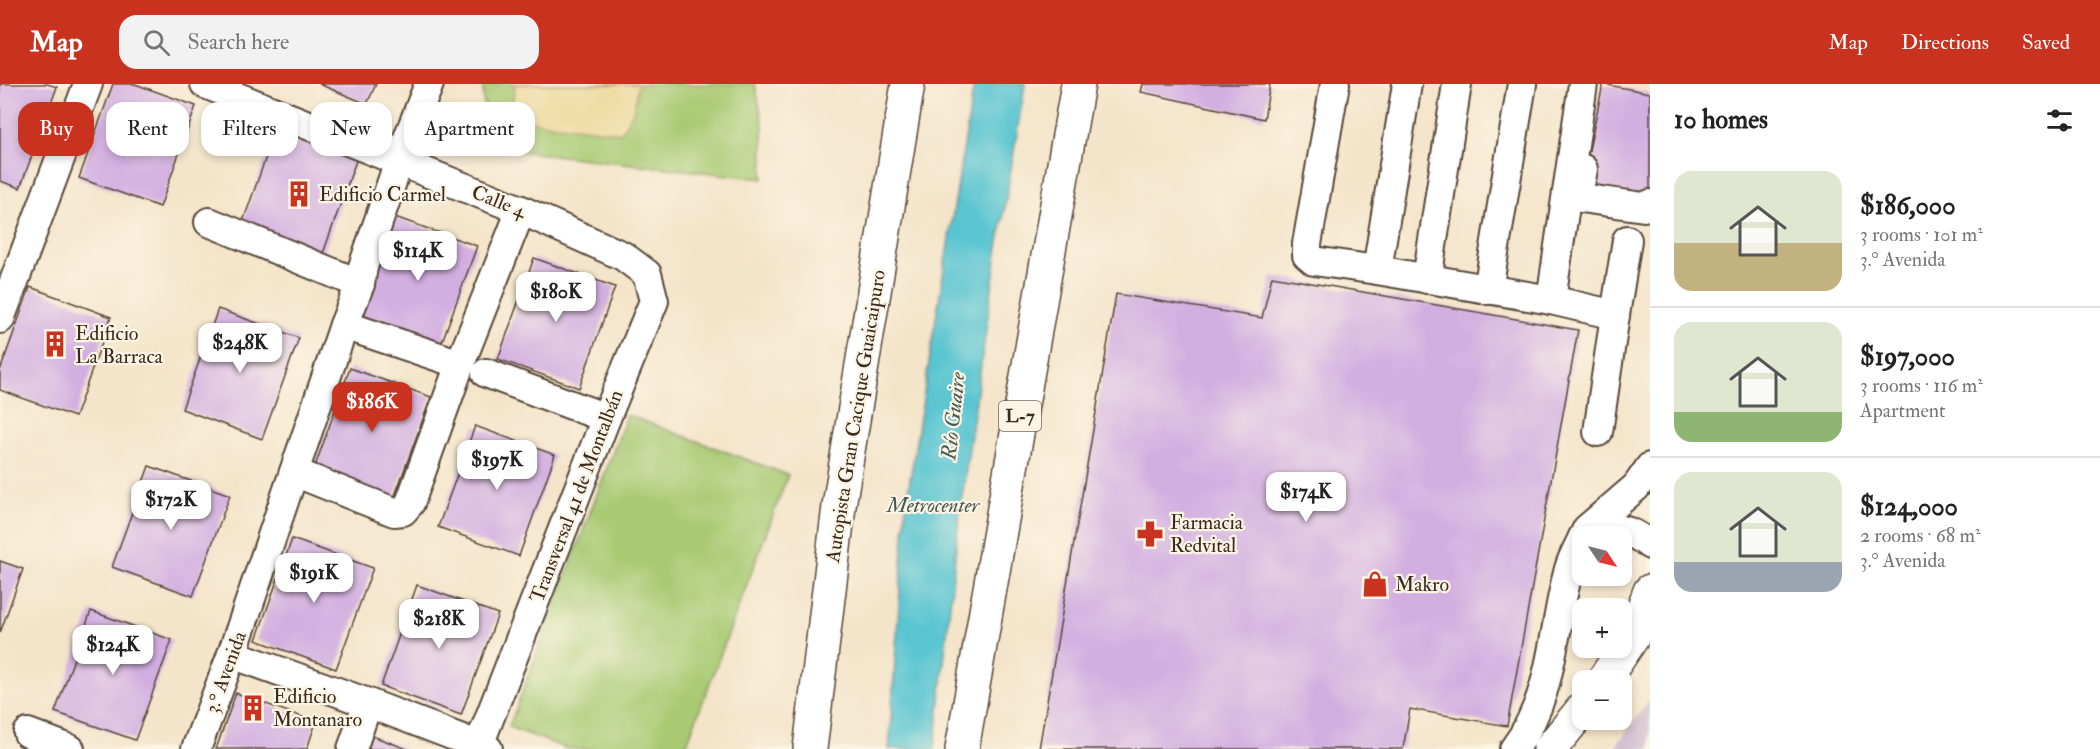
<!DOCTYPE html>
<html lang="en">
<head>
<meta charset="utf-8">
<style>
  body { margin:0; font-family:"IM FELL Double Pica",serif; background:#f2f2f2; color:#222; height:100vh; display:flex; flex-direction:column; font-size:22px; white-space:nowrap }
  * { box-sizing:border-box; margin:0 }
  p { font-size:20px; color:#767676 }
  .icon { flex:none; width:33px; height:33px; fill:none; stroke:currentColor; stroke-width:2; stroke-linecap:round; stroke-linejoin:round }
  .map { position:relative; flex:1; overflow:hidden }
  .side { display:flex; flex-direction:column; background:#fff; width:450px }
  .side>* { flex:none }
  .hud { position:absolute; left:18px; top:18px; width:570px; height:54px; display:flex; gap:12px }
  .needle { width:39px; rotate:125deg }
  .controls { position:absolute; left:1572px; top:442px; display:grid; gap:12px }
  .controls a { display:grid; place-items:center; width:60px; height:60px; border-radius:12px; background:#fff; box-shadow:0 3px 9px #0003; font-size:30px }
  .price { position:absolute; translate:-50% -51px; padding:0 14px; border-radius:12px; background:#fff; color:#222; font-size:20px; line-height:39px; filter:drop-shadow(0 2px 3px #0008) }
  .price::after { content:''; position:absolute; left:50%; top:36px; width:18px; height:14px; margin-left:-9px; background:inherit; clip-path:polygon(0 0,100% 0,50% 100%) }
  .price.active { background:#c8321e; color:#fff }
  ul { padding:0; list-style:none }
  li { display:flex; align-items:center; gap:18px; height:150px; padding:0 24px }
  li+li { border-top:2px solid #e0e0e0 }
  li span { display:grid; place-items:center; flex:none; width:168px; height:120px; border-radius:18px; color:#555 }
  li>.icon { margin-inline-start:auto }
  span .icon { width:72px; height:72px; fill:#fffc; stroke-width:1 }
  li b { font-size:26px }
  h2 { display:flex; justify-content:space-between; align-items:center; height:72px; padding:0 24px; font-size:26px }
  .chip { padding:0 21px; border-radius:18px; background:#fff; box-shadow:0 3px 9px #0003; font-size:21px; line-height:54px }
  .chip.active { background:#c8321e; color:#fff }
  header { display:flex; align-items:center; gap:36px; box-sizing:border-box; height:84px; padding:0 30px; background:#c8321e; color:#fff }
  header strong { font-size:28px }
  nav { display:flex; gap:33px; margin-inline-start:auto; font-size:21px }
  .search { width:420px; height:54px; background:#f2f2f2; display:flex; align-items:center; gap:15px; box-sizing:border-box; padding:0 21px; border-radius:18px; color:#767676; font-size:22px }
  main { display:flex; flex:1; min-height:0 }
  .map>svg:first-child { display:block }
</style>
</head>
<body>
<header>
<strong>Map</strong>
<div class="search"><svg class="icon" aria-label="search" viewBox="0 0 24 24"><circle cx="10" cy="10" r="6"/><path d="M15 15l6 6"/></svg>Search here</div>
<nav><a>Map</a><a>Directions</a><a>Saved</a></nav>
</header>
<main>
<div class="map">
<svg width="1650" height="665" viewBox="0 0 1650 665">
  <rect width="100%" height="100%" fill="#fcf5e5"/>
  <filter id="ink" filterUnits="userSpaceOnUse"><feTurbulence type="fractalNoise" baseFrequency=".0167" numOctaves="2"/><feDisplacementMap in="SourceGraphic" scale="12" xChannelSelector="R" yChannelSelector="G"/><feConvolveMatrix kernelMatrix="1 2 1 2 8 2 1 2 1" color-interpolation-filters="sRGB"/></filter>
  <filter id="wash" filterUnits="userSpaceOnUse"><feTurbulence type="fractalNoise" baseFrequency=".008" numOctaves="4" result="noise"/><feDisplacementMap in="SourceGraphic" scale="24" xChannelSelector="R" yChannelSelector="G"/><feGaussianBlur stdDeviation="1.35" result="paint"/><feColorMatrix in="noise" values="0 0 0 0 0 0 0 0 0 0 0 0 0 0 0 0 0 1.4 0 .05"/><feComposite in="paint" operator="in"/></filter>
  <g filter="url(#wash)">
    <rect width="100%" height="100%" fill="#f4e4c9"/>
    <polygon fill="#cfbdcf" points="1650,615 1650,665 1614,665"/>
    <g fill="#a9ca73" stroke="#727a48" stroke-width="1.5">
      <path d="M483 0H755L763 40V95L518 67C491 53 481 30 483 0Z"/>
      <polygon points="627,331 788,391 685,665 568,665 509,643"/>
    </g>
    <polygon fill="#eeda9e" stroke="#94825e" stroke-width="1.5" points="515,0 638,0 634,26 621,49 528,37 517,45 509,44 503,38 501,28 505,22 513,17"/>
    <polygon fill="#59c5d1" stroke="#4a7878" stroke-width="1.5" points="974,0 1025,0 996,176 959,434 935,665 889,665 906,420"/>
    <g id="blocks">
      <g fill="#d3afe1">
        <polygon points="0,0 47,0 57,3 20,104 0,97"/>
        <polygon points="113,0 135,0 196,22 160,123 79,94"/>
        <polygon points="319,0 376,0 367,20"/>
        <polygon points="1143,0 1270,0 1264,35 1141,8"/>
        <polygon points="1603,0 1650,9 1650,113 1582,99"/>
        <polygon points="276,45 357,74 321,175 240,146"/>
        <polygon points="395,133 477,162 440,263 359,234"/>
        <polygon points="534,174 615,203 579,304 498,275"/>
        <polygon points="1272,192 1578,246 1507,642 1410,625 1403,665 1039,665 1116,210 1262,234"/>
        <polygon points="30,203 111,233 75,333 0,306 0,287"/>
        <polygon points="218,225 299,254 262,355 182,325"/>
        <polygon points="350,284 431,313 394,414 314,385"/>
        <polygon points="475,342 555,371 519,472 438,443"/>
        <polygon points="149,382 230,411 193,512 112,483"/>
        <polygon points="292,455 373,484 336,585 256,556"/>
        <polygon points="0,477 23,485 0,549"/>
        <polygon points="417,501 498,530 461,631 381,602"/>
        <polygon points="91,527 172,556 135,656 55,628"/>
        <polygon points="236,609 316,638 307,665 216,665"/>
        <polygon points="370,651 407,665 365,665"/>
      </g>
    </g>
  </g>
  <g filter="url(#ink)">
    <use href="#blocks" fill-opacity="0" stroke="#574638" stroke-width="1.5"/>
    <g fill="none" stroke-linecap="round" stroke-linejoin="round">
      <g stroke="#574638" stroke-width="32">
        <g id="minor">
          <polyline points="205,0 521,126 623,172 647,190 654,217 606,334 479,661"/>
          <polyline points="1335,0 1307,160 1307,171 1314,177 1377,186 1551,216 1615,231 1598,348"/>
          <polyline points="1583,85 1578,111 1581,114 1644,123 1650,120"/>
          <polyline points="209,138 360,200"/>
          <polyline points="1377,186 1407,0"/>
          <polyline points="1427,195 1457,0"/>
          <polyline points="1488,206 1522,0"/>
          <polyline points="1551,216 1583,0"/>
          <polyline points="1615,231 1627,156"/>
          <polyline points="0,235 88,0"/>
          <polyline points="344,241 460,280"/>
          <polyline points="486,289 606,334"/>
          <polyline points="294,388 394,428 403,427 410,419 460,280 521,126"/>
          <polyline points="1583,453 1587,445 1636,403 1650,383"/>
          <path d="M1595 453C1618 440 1631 446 1650 461"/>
          <polyline points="232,570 368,619 488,665"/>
          <polyline points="28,649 70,665"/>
          <polyline points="196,665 232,570 344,241 360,200 363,183 399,77 429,0"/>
          <polyline points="352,665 368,619"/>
          <path d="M1514 665C1554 613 1552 546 1569 485 1572 474 1578 464 1582 455"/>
        </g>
      </g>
      <g stroke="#574638" stroke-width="36">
        <g id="major">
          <polyline points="1603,597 1632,554 1650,507"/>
          <polyline points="1550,665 1582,626"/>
        </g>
      </g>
      <g stroke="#574638" stroke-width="36">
        <g id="highway">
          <polyline points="810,665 839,422 908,0"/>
          <polyline points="962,665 1078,0"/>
        </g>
      </g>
      <use href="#minor" stroke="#fff" stroke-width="28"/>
      <use href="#major" stroke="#fff" stroke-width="33"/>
      <use href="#highway" stroke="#fff" stroke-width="33"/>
    </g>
  </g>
  <defs>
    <g id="building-bare" transform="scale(2.07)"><path d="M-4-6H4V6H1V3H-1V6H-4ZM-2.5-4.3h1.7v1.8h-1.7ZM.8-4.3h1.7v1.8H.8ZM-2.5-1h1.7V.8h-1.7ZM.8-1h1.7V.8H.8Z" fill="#c8321e" stroke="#fcf5e5" stroke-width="2.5" paint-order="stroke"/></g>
    <g id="pharmacy-bare" transform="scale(2.07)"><path d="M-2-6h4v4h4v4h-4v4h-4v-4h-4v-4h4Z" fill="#c8321e" stroke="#fcf5e5" stroke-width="2.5" paint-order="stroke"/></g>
    <g id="shop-bare" transform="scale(2.07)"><path d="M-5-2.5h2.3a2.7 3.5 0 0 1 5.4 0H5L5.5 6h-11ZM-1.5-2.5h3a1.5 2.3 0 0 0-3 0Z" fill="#c8321e" stroke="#fcf5e5" stroke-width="2.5" paint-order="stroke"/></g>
  </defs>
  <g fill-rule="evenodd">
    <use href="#building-bare" x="299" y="110"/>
    <use href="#building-bare" x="55" y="260"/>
    <use href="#pharmacy-bare" x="1150" y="450"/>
    <use href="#shop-bare" x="1375" y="500"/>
    <use href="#building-bare" x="253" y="624"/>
  </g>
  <g text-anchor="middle" stroke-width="4.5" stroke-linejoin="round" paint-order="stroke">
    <rect fill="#fcf5e5" stroke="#75675a" stroke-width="1.5" x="999" y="317" width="42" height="30" rx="4.5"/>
    <g font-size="18" font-weight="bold" fill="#3b2a1e">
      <text x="1020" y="338">L-7</text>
    </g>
    <g font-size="20" fill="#3b2a1e" stroke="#fcf5e5" text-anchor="start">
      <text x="319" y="117">Edificio Carmel</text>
      <text x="75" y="256">Edificio<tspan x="75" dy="23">La Barraca</tspan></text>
      <text x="1170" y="445">Farmacia<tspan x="1170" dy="23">Redvital</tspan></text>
      <text x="1395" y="507">Makro</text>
      <text x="273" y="619">Edificio<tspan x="273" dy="23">Montanaro</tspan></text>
    </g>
    <g font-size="20" fill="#3b2a1e" stroke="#fcf5e5">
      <text transform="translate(499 117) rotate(22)" y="7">Calle 4</text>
      <text transform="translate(855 332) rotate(-81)" y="7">Autopista Gran Cacique Guaicaipuro</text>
      <text transform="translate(576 412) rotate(-69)" y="7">Transversal 41 de Montalbán</text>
      <text transform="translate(225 588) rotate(-70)" y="7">3.° Avenida</text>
    </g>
    <g font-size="21" font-style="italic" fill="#445854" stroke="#fcf5e5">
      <text transform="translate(953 332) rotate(-84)" y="7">Río Guaire</text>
      <text x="933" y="428">Metrocenter</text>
    </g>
  </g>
</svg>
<div class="controls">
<a><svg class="needle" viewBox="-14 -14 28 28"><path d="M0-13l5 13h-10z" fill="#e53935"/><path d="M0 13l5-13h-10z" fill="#767676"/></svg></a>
<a>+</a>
<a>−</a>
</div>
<b class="price" style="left:418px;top:198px">$114K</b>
<b class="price" style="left:556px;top:239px">$180K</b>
<b class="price" style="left:240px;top:290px">$248K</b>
<b class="price active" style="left:372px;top:349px">$186K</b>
<b class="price" style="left:497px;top:407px">$197K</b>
<b class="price" style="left:1306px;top:439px">$174K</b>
<b class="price" style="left:171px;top:447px">$172K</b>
<b class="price" style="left:314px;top:520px">$191K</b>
<b class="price" style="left:439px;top:566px">$218K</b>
<b class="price" style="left:113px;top:592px">$124K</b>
<div class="hud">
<a class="chip active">Buy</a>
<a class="chip">Rent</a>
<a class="chip">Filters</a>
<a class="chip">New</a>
<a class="chip">Apartment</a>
</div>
</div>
<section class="side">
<h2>10 homes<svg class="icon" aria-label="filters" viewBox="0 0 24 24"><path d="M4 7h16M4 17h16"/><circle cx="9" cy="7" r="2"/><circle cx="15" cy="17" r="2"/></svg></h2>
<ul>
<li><span style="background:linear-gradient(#dfe7d0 60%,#c2b280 0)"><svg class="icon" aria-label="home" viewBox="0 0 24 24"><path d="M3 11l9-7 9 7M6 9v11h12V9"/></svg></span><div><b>$186,000</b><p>3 rooms · 101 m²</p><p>3.° Avenida</p></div></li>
<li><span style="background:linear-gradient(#dfe7d0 75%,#8fb573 0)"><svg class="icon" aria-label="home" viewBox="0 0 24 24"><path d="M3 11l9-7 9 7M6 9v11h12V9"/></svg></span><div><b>$197,000</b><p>3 rooms · 116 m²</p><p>Apartment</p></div></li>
<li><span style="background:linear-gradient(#dfe7d0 75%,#9aa5b1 0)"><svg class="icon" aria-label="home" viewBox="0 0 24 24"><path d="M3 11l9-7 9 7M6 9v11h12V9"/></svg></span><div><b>$124,000</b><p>2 rooms · 68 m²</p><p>3.° Avenida</p></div></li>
</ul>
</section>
</main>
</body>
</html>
